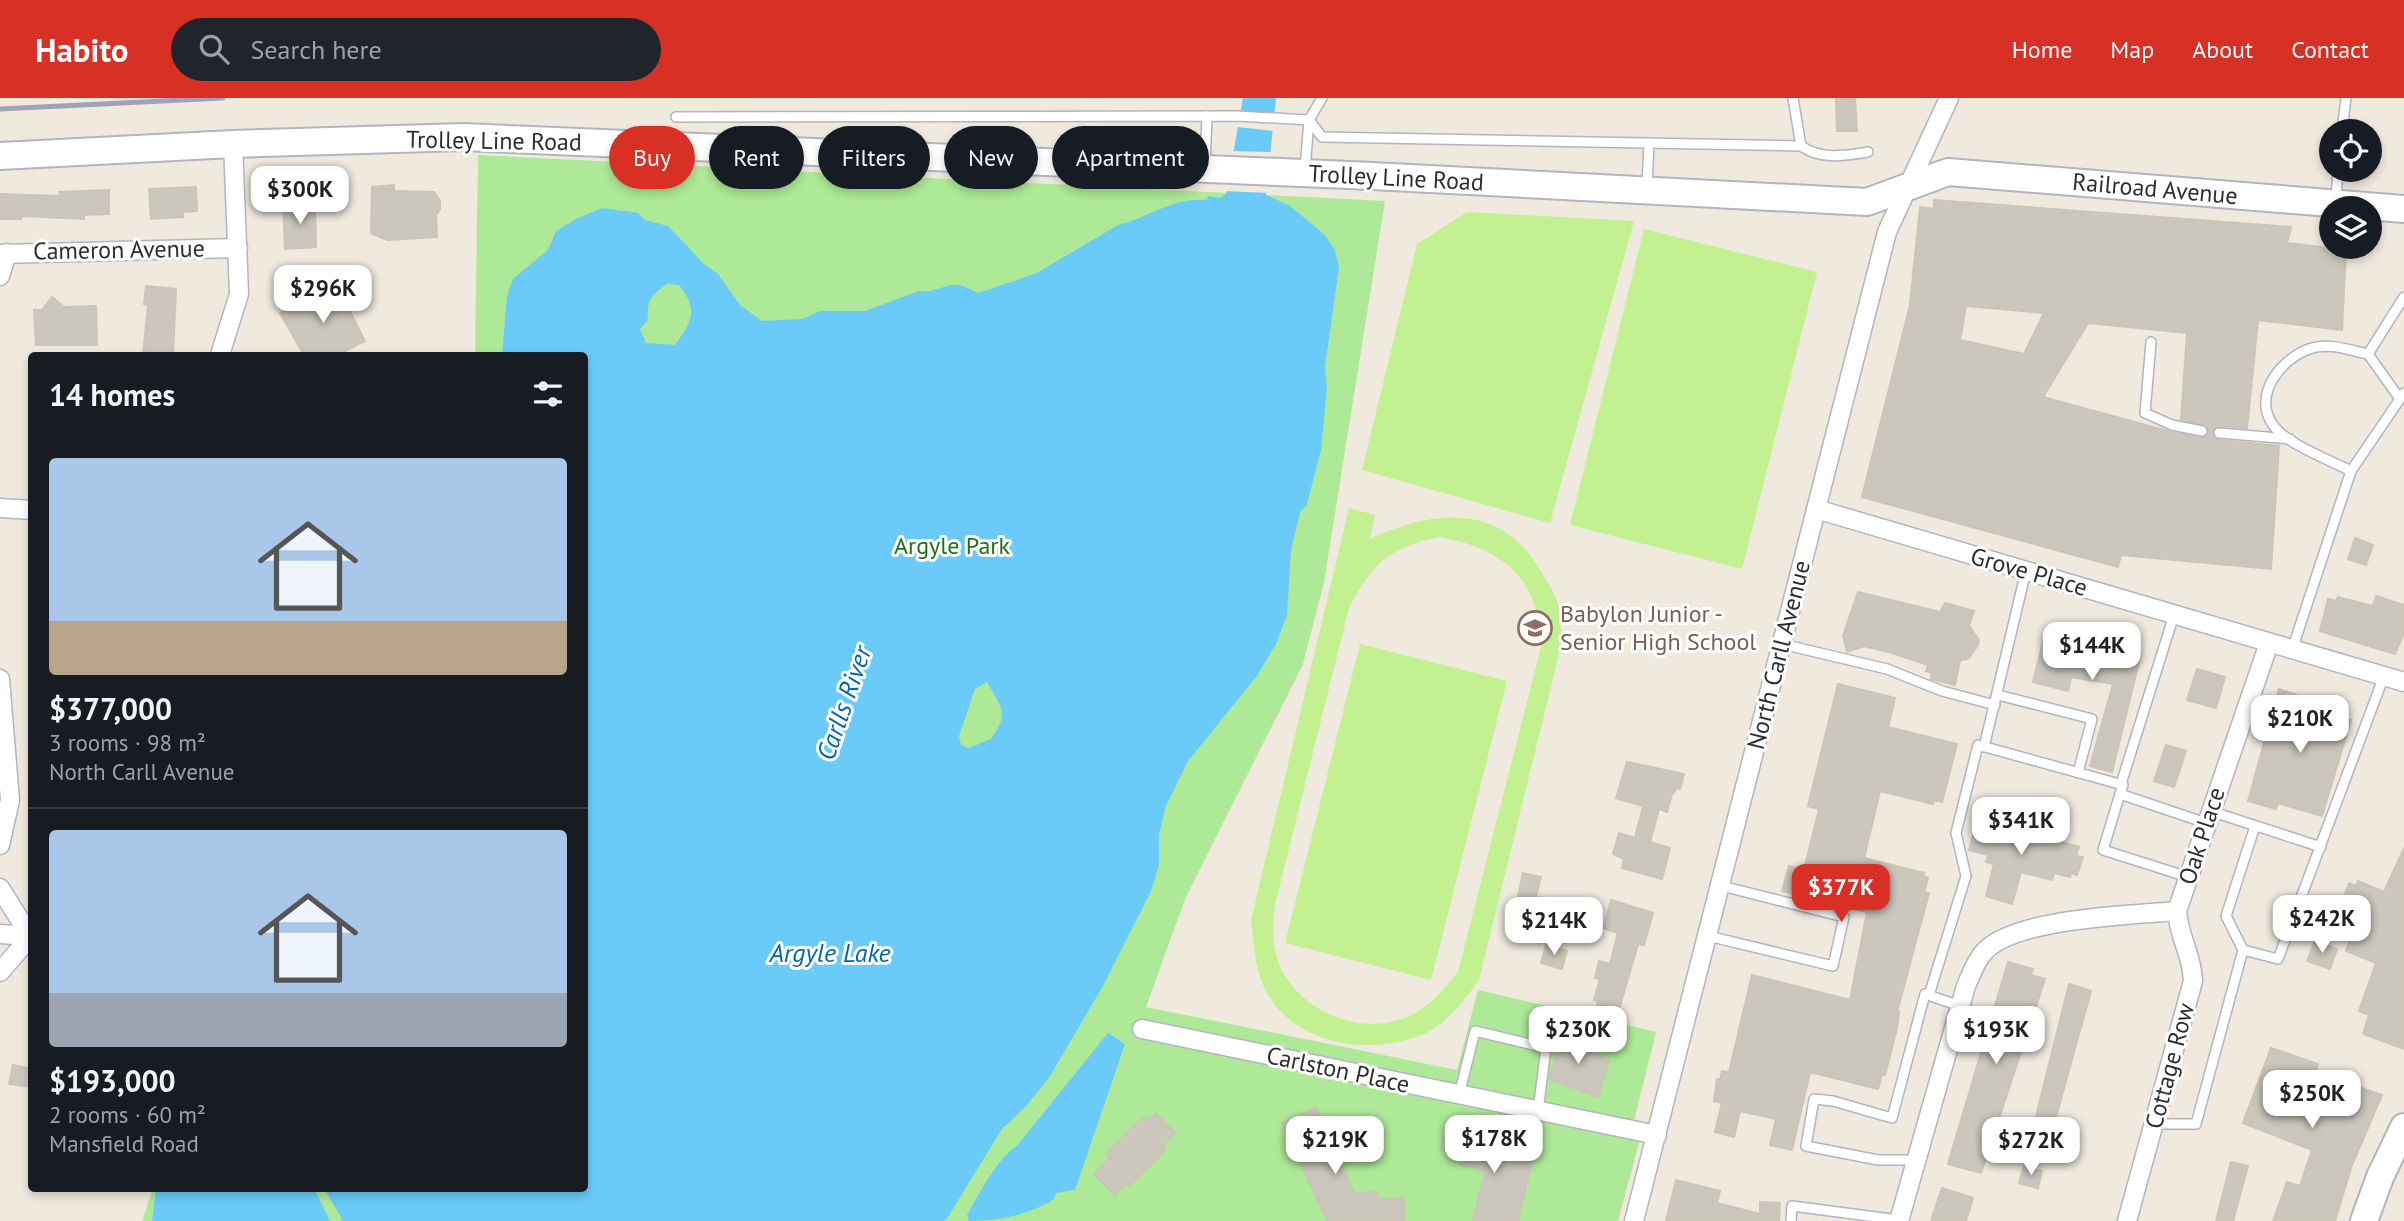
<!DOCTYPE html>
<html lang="en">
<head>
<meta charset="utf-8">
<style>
  body { margin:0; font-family:"PT Sans",sans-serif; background:#20242c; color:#f1f3f6; height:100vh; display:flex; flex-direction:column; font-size:26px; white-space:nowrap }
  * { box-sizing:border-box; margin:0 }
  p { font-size:23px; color:#9ea1a6 }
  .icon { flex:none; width:38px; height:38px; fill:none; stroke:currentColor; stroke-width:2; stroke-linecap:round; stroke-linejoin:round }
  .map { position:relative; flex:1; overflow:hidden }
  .drawer { position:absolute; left:28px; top:254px; width:560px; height:840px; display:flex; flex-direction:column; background:#171b24; border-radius:7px; box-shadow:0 4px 10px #0003 }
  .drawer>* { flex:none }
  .hud { position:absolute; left:609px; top:28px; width:665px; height:63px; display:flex; gap:14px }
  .buttons { position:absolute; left:2319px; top:21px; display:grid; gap:14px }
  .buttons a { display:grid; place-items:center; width:63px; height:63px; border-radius:50%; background:#171b24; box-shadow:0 4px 10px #0003; font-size:35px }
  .price { position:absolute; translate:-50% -60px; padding:0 16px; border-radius:14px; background:#fff; color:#222; font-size:23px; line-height:46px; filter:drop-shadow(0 2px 4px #0008) }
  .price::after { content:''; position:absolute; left:50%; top:42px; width:21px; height:16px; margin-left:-10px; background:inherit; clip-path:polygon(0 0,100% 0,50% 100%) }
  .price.active { background:#d93025; color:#fff }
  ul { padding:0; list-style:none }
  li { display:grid; align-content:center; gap:14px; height:371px; padding:0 21px }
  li+li { border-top:2px solid #363941 }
  li span { display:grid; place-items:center; height:217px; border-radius:7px; color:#555 }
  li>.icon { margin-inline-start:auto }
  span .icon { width:126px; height:126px; fill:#fffc; stroke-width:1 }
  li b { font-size:30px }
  h2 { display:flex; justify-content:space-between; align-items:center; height:84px; padding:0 21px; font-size:30px }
  .pill { padding:0 24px; border-radius:32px; background:#171b24; box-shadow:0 4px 10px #0003; font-size:24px; line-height:63px }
  .pill.active { background:#d93025; color:#fff }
  header { display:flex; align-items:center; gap:42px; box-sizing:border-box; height:98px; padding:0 35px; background:#d93025; color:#fff }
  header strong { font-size:33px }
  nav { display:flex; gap:38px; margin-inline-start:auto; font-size:24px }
  .search { width:490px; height:63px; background:#20242c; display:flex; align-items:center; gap:18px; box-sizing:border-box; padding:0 24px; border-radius:38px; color:#9ea1a6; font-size:26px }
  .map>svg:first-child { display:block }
</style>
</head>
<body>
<header>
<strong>Habito</strong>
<div class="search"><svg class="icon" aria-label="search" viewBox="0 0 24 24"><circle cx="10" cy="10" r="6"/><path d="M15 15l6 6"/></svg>Search here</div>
<nav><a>Home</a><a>Map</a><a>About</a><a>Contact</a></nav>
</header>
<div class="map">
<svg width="2404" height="1123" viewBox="0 0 2404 1123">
  <rect width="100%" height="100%" fill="#efe9de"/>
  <polygon fill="#aee997" points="478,57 1385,103 1324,484 1303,566 1185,801 1146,909 1457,972 1478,892 1656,934 1630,1038 1640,1041 1618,1123 142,1123 153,1090 584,1090 584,257 475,257"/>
  <g fill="#c3f192" fill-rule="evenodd">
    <polygon points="1467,114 1634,123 1550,425 1362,372 1417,146"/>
    <polygon points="1644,131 1817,174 1742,471 1570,427"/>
    <path d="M1349 410 1375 417 1370 441C1435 410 1505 405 1543 477 1548 486 1556 496 1558 506 1560 518 1561 531 1562 544L1479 882C1465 901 1449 924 1426 935 1367 961 1280 946 1259 876 1254 859 1254 839 1251 822ZM1439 439C1503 450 1540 481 1541 549L1458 874C1445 890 1433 905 1415 915 1366 942 1301 916 1279 866 1272 847 1272 826 1275 807L1349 510C1372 466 1389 449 1439 439Z"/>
    <polygon points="1360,546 1507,583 1431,882 1285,845"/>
  </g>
  <g fill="#6acaf8" fill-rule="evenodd">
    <path d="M1243 0H1276L1266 97 1290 108 1325 137 1335 152 1339 169 1325 269 1327 289 1321 352 1307 406 1300 415 1291 452 1287 517 1276 546 1257 578 1188 663 1166 708 1159 736V767L1151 793 1103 888 1050 978 1027 1007 1002 1031 948 1119 944 1123H343L324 1090H584V257H502L507 198 513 181 548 152 556 133 578 120 602 110 638 115 645 122 668 128 704 166 718 176 740 207 762 223 803 221 820 213H865L919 193H930L951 187H961L978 195 1035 176 1118 127C1152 119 1169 100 1207 102L1208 98 1220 100 1226 96ZM667 186 679 187C698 211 693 223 675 247L646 245 640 231 648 222C646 203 652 196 667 186ZM987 584C1000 609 1011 613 991 641L969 650 961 647 959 638 975 591Z"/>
    <path d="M1108 935 1125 946 1075 1092 1056 1095 1054 1101C1029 1117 999 1123 969 1123L967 1117C978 1098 998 1059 1016 1049Z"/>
    <polygon points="156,1090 314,1090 330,1123 152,1123"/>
  </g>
  <g fill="#efe9de">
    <polygon points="1239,12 1278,16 1275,33 1237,29"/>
    <polygon points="1230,53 1271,54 1269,95 1224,93"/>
  </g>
  <g fill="#cbc7bc" stroke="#cbc5b7" stroke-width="2" fill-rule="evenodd">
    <polygon points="1836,0 1855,0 1857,33 1837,33"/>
    <polygon points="394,87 394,93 434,94 440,103 440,111 436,117 437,139 387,142 371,135 372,89"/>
    <polygon points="196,89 197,113 183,114 183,119 151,121 149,91"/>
    <polygon points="109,92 109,116 84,117 84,121 21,118 21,121 0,121 0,96 60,98 59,94"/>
    <path d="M1934 102 2291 129 2287 145 2346 152 2342 232 2258 222 2247 330 2219 328 2212 334 2218 342 2279 348 2271 471 2121 457 2118 469 1862 399 1910 207 1920 109 1934 111ZM1966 208 2044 215 2024 256 1960 242ZM2088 225 2187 235 2181 322 2206 327 2207 338 2201 340 2171 334 2043 299Z"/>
    <polygon points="315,105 316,149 285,151 283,106"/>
    <polygon points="146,188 176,191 173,257 143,257 148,207 144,206"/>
    <polygon points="337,188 365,243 337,257 304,257 280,215"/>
    <polygon points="52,199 64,209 96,208 97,247 36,247 34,212 42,212"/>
    <polygon points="2355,440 2373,447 2366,467 2348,461"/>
    <polygon points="1858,494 1940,514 1945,505 1974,513 1969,528 1979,542 1978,547 1968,561 1960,562 1955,587 1931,581 1932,575 1926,573 1928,567 1892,555 1864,548 1847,554 1843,538"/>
    <polygon points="2376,498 2404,507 2404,535 2395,556 2320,533 2328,501 2336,503 2338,499 2373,508"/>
    <polygon points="2046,532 2141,556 2112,674 2090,668 2113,586 2071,579 2068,593 2033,584"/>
    <polygon points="2197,571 2225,579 2216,610 2187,602"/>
    <polygon points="1838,586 1895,600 1888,629 1957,646 1942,704 1934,702 1933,706 1880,693 1864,760 1924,775 1923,778 1928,780 1924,794 1929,795 1897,914 1899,914 1897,930 1885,977 1882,976 1878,991 1810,974 1792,1052 1770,1047 1776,1021 1740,1013 1734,1039 1715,1034 1722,1005 1714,1003 1717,981 1720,982 1722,973 1729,974 1752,877 1850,902 1867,814 1782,793 1789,768 1804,772 1819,711 1808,708"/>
    <polygon points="2279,591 2343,613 2341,619 2351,622 2322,718 2278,705 2276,711 2248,703"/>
    <polygon points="2166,647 2186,653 2174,689 2154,683"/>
    <polygon points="1627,664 1684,676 1680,691 1677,690 1672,696 1667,714 1659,711 1650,744 1670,750 1662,781 1622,770 1624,761 1613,756 1619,735 1635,740 1643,708 1616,700"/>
    <polygon points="1978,721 2079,749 2076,758 2083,759 2077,777 2071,775 2070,779 2054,775 2052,782 2021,774 2012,806 1986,798 1994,766 1986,764 1988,757 1969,752"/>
    <polygon points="2404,750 2404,951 2363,936 2369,917 2359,913 2376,865 2346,853 2362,812 2342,804 2349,785 2356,788 2358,783 2384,794"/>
    <polygon points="1523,775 1541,779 1535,803 1518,799"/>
    <polygon points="1611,802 1653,815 1644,847 1638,846 1618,915 1597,909 1598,903 1594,902 1600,881 1595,880 1599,863 1610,866 1618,835 1603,830"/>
    <polygon points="2315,843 2337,851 2330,871 2307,863"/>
    <polygon points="1546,847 1567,853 1562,871 1541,865"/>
    <polygon points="2008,864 2033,871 2031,877 2045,881 1981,1075 1948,1066"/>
    <polygon points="2069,886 2091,893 2049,1044 2031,1038"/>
    <polygon points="1564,932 1582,937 1578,950 1604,958 1603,961 1609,963 1598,999 1549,981"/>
    <polygon points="2271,950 2318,966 2315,974 2382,997 2352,1067 2335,1123 2273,1123 2287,1084 2300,1088 2312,1052 2243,1025"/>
    <polygon points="13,967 32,971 32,989 9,986"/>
    <polygon points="1316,1010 1354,1095 1377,1094 1377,1101 1404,1100 1404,1123 1327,1123 1282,1025"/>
    <polygon points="1156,1016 1175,1035 1162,1048 1166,1051 1129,1088 1126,1085 1115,1097 1094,1076 1110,1060 1106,1056 1138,1024 1147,1019 1150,1022"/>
    <polygon points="1446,1031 1534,1056 1518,1123 1473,1123 1485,1073 1460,1066 1462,1057 1441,1051"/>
    <polygon points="2231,1064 2248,1068 2233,1123 2216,1123"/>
    <polygon points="2024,1069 2042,1073 2038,1090 2019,1085"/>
    <polygon points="1676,1082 1720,1093 1717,1105 1760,1116 1760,1104 1780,1105 1779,1123 1666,1123"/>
    <polygon points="1942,1090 1973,1100 1966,1123 1931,1123"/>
  </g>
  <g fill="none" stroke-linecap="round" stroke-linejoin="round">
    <g stroke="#b2b4c1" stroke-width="12">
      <g id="lane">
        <path d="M1322 0 1309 22 1322 39 1801 48C1821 62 1844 58 1868 54"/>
        <polyline points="1793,0 1801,48"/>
        <polyline points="676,19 1237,18 1309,22 1305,72"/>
        <polyline points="2342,33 2346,0"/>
        <polyline points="1205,69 1207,18"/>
        <polyline points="1647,89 1649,45"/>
        <polyline points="2336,101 2338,72"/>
        <polyline points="2151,244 2145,315 2172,327 2202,333"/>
        <polyline points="2368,256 2400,301"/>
        <polyline points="2219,335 2290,341"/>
        <path d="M2351 373C2330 362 2286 346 2273 327 2252 297 2281 261 2309 251 2328 244 2349 252 2368 256L2404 199"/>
        <polyline points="1782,546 1887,571 1942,593 1995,607"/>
        <polyline points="2292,552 2351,373 2404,295"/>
        <polyline points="1998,597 2092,621 2078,675"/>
        <polyline points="1984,649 2026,473"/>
        <polyline points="2121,686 2174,517"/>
        <polyline points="2210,713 2321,749"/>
        <polyline points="2188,779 2103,752 2120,696 2206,725"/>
        <polyline points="1708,838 1833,868 1844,819 1722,788"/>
        <polyline points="2243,852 2278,861 2384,578"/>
        <polyline points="1929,897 1966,778 1956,735 1978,647 2123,687 2120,696"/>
        <polyline points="1459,997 1475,933 1546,950 1538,1013"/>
        <polyline points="2154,1026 2196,1026 2243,852 2226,818 2255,728"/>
        <polyline points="1916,1062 1878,1062 1806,1048 1814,1001 1833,1003 1892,1020 1925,896 1960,908"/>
        <polyline points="1791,1123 1792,1108 1899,1122"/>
      </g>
    </g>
    <g stroke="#b2b4c1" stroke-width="21">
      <g id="street">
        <polyline points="0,156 238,150"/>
        <polyline points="0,178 7,155"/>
        <polyline points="220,257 239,196 233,46"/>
        <polyline points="0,410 32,412"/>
        <polyline points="1816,411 2404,584"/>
        <polyline points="0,581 10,702 0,747"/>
        <polyline points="0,790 30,838"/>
        <polyline points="0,836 30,838"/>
        <polyline points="0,874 32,837"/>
        <polyline points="1142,931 1657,1037"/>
        <polyline points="1634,1123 1887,134 1949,0"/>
        <path d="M1899 1123 1966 888C1971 877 1976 862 1984 854 2014 820 2132 817 2177 813"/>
        <path d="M2127 1123 2193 883C2192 856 2179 840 2177 813L2269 545"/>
      </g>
    </g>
    <g stroke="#b2b4c1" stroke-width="30">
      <g id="secondary">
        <polyline points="0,58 233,46 464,39 1372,78 1867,104 1948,74 2404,111"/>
        <polyline points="2364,1123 2380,1079 2404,1029"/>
      </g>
    </g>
    <use href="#lane" stroke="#fff" stroke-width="9"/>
    <use href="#street" stroke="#fff" stroke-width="18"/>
    <use href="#secondary" stroke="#fff" stroke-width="26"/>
    <polyline stroke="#a0a2b8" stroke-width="5" points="0,11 223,0"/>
  </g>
  <defs>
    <g id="school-ring" transform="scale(1.75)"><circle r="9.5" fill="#fff" stroke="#8d6e63" stroke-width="1.5"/><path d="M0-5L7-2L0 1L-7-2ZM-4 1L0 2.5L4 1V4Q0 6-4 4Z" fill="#8d6e63"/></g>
  </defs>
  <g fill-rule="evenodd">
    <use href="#school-ring" x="1535" y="530"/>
  </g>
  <g text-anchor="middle" stroke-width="6" stroke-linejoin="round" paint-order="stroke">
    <g font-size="24" fill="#2d2d2d" stroke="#fff">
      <text transform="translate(494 43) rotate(1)" y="8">Trolley Line Road</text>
      <text transform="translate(1396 80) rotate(3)" y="8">Trolley Line Road</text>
      <text transform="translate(2155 91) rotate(5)" y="8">Railroad Avenue</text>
      <text transform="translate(119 152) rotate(-1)" y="8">Cameron Avenue</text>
      <text transform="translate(2029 474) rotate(16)" y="8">Grove Place</text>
      <text transform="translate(1779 557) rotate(-76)" y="8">North Carll Avenue</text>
      <text transform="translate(2202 738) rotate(-72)" y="8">Oak Place</text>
      <text transform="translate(2170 968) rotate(-75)" y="8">Cottage Row</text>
      <text transform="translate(1338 972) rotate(12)" y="8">Carlston Place</text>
    </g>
    <g font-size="24" fill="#237115" stroke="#fff">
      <text x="952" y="456">Argyle Park</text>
    </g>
    <g font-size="24" fill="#785e54" stroke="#fff" text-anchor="start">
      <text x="1560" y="524">Babylon Junior -<tspan x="1560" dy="28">Senior High School</tspan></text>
    </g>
    <g font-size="26" font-style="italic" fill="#0367aa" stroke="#fff">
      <text transform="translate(844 605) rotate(-71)" y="9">Carlls River</text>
      <text x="830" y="864">Argyle Lake</text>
    </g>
  </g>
</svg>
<div class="buttons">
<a><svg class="icon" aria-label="locate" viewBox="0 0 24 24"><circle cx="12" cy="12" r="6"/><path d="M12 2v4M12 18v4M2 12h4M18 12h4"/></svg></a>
<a><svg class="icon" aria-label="layers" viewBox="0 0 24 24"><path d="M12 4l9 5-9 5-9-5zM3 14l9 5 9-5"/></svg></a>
</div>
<b class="price" style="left:300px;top:128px">$300K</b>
<b class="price" style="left:323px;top:227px">$296K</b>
<b class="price" style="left:2092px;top:584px">$144K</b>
<b class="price" style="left:2300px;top:657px">$210K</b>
<b class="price" style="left:2021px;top:759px">$341K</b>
<b class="price active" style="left:1841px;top:826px">$377K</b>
<b class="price" style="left:2322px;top:857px">$242K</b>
<b class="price" style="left:1554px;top:859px">$214K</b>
<b class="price" style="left:1578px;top:968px">$230K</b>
<b class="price" style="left:1996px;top:968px">$193K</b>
<b class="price" style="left:2312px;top:1032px">$250K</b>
<b class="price" style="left:1494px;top:1077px">$178K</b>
<b class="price" style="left:1335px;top:1078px">$219K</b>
<b class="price" style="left:2031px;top:1079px">$272K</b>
<div class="hud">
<a class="pill active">Buy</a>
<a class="pill">Rent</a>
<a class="pill">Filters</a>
<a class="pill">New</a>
<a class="pill">Apartment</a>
</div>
<section class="drawer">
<h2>14 homes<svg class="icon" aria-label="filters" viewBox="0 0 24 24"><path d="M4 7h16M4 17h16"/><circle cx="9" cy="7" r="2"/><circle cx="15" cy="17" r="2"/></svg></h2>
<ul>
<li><span style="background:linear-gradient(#a9c7e8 75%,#b9a48a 0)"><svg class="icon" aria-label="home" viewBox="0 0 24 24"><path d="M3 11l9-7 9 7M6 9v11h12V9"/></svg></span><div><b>$377,000</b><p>3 rooms · 98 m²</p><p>North Carll Avenue</p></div></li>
<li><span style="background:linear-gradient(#a9c7e8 75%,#9aa5b1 0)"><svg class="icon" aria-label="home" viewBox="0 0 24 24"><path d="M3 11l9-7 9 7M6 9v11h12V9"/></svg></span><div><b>$193,000</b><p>2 rooms · 60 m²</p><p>Mansfield Road</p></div></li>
</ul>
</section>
</div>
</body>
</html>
